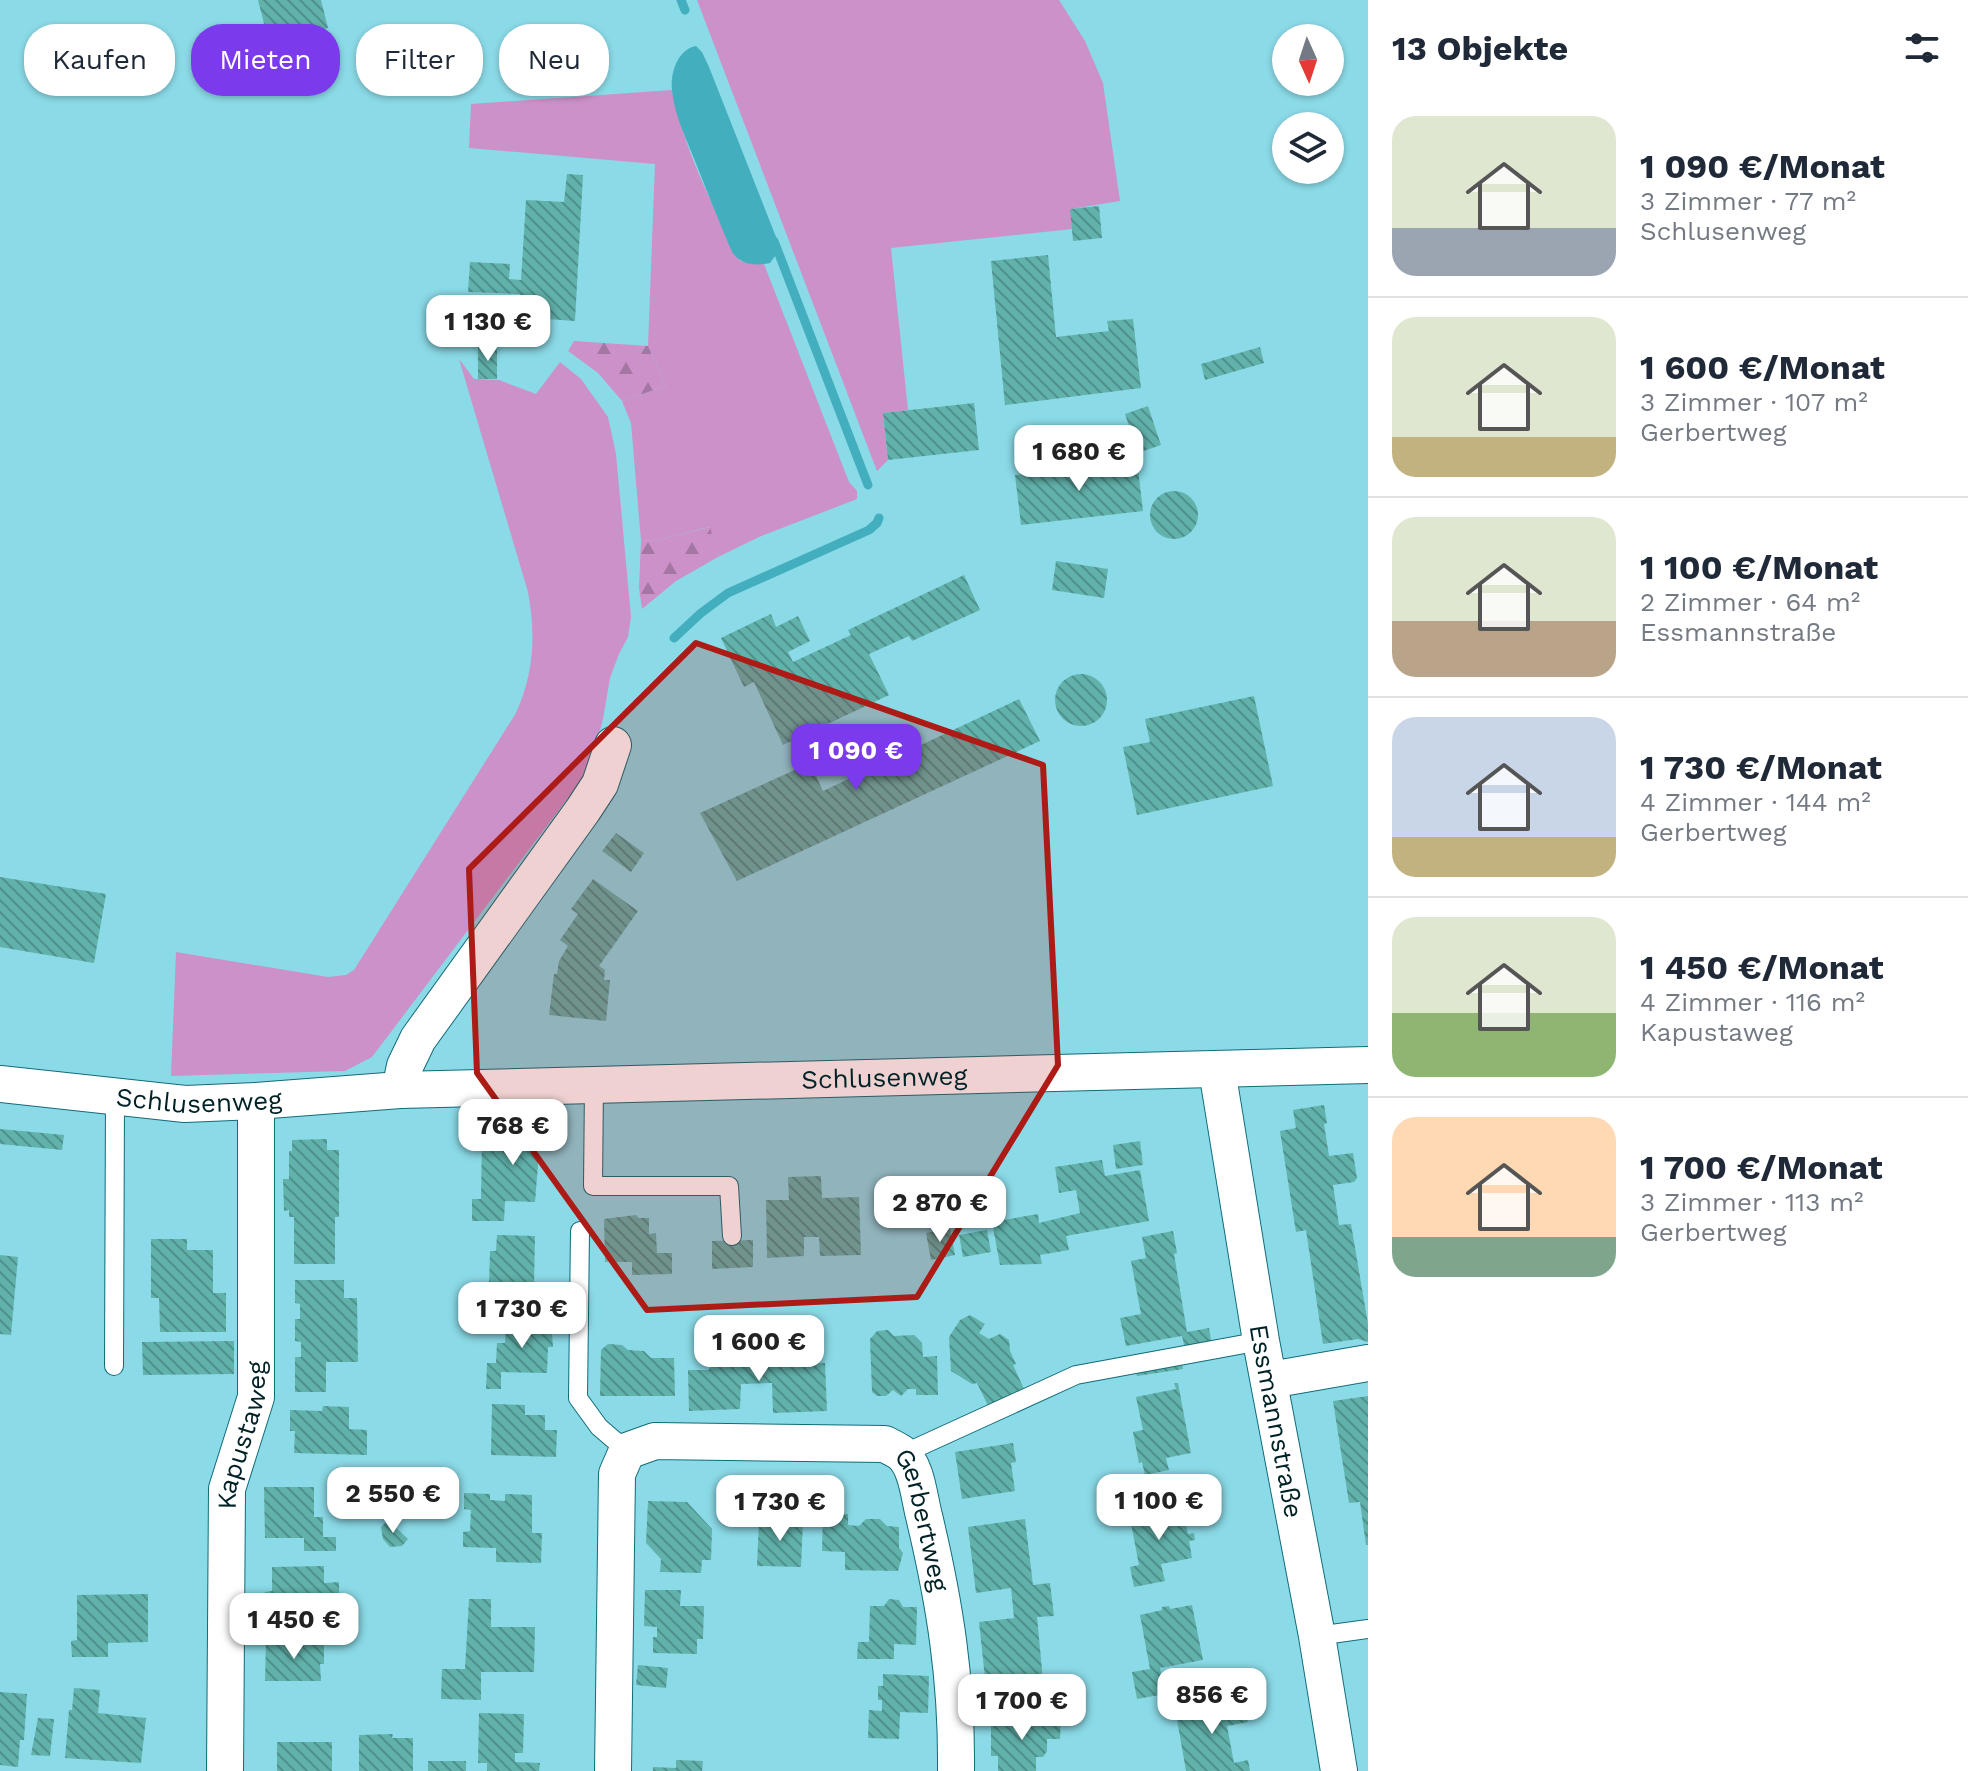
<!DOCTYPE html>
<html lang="de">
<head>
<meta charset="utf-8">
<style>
  body { margin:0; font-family:"Work Sans",sans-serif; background:#f2f2f3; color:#1f2937; height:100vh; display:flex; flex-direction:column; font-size:30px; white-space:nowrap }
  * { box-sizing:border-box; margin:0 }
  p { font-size:26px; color:#747a83 }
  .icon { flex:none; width:44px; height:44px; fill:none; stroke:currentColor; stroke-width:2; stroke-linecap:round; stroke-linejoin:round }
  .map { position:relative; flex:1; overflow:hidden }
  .details { display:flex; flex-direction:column; background:#fff; width:600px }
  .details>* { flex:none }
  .guide { position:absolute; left:24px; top:24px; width:760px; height:72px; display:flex; gap:16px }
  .needle { width:52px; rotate:177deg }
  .tools { position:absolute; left:1272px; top:24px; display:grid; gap:16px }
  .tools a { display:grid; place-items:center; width:72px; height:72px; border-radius:50%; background:#fff; box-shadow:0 2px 6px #0004; font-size:40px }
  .price { position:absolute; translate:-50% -68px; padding:0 18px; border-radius:16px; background:#fff; color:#222; font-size:26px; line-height:52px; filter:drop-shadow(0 2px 4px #0008) }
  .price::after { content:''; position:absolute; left:50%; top:48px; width:24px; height:18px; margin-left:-12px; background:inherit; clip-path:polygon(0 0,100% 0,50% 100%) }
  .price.active { background:#7c3aed; color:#fff }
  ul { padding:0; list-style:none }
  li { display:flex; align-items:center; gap:24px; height:200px; padding:0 24px }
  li+li { border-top:2px solid #e0e1e3 }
  li span { display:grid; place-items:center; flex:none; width:224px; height:160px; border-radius:24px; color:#555 }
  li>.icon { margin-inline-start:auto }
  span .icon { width:96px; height:96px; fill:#fffc; stroke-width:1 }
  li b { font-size:34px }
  h2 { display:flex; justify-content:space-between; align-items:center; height:96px; padding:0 24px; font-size:34px }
  .pill { padding:0 28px; border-radius:32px; background:#fff; box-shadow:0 2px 6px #0004; font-size:28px; line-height:72px }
  .pill.active { background:#7c3aed; color:#fff }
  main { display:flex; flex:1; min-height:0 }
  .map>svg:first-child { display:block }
</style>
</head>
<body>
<main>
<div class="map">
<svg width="1368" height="1771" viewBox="0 0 1368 1771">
  <defs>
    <pattern id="forest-firs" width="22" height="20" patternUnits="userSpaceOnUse" patternTransform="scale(2)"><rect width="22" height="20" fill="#cc91c9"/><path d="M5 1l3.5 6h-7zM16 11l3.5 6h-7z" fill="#a376a3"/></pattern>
    <pattern id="building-back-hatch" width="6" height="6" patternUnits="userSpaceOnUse" patternTransform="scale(2)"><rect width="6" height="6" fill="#62b2ac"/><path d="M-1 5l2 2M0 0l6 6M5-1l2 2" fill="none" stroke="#4e908c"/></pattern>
  </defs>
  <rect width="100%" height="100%" fill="#8bdae7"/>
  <g fill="#cc91c9">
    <polygon points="697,0 1059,0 1085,41 1103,83 1120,201 1071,209 1072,229 891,248 908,410 883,413 888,460 877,471"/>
    <path d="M672 90C684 150 713 206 740 261L764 264 849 482 857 491V499L759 537 718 557 709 527 658 540 641 541 631 423 622 401 666 386 648 346 655 164 469 148 471 104Z"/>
    <path d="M459 359 474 379 499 380 536 394 560 362 581 379 608 417 616 454 631 617 628 637 619 654 610 678 603 719 594 753 586 772 571 794 372 1057 345 1071 171 1076 176 952 328 977 346 975 354 970 516 713C534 673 536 635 528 592Z"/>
  </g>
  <g fill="url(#forest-firs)">
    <polygon points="574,341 648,346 666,386 622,401 598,373 568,351"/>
    <polygon points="710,527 718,557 676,581 642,609 639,588 641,541 658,540"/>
  </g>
  <path fill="#43aebd" d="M696 46 702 52 709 67 776 237 778 252 770 263C755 266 741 265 732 252 719 222 707 191 695 161 686 138 674 114 672 90 670 73 678 49 696 46Z"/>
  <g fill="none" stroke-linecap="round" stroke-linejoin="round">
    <g stroke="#43aebd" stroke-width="9">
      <polyline points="681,0 685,10"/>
      <polyline points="774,241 868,485"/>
      <polyline points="674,638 701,613 728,593 869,530 877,523 879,518"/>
    </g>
  </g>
  <g fill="url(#building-back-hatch)">
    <polygon points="258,0 321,0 328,28 269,43"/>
    <polygon points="567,174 583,175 575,321 519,317 520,294 468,292 470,262 510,264 509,279 521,280 526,200 564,202"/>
    <polygon points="1099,206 1102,238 1073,241 1070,209"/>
    <polygon points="1048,255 1056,337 1109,331 1107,321 1133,319 1141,388 1005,405 991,261"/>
    <rect x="478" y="347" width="19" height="32"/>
    <polygon points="1260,347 1264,363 1205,380 1201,364"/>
    <polygon points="974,403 979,450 888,460 883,413"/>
    <polygon points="1148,406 1161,445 1135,454 1128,436 1132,435 1125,414"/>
    <polygon points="1137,461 1143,511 1021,525 1015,475"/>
    <circle cx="1174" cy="515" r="24"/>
    <polygon points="1056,561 1108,569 1104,598 1052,590"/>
    <polygon points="964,575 980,610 912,641 909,636 869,654 889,695 783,745 754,682 744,687 721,638 771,614 776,627 798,616 810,641 788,652 793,662 851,635 848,630"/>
    <circle cx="1081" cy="700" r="26"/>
    <polygon points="1254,696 1273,786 1137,815 1123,747 1150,742 1145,719"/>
    <polygon points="1019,699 1040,741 737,881 700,813 810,763 823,791"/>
    <polygon points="616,833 644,853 631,872 602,851"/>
    <polygon points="0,877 106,894 94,963 0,947"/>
    <polygon points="593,879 638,911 599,966 605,970 604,980 610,980 606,1021 549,1015 554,974 557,974 559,961 568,946 560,940 578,914 571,909"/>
    <polygon points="1324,1105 1327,1123 1324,1124 1329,1156 1353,1153 1357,1178 1354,1182 1333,1185 1339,1225 1351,1224 1368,1324 1368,1342 1358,1339 1323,1344 1306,1230 1296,1232 1280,1131 1296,1128 1293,1110"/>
    <polygon points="565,1115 564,1146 536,1145 536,1153 539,1153 535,1202 505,1201 504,1221 472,1221 472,1199 481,1199 482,1134 535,1135 536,1116"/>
    <polygon points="0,1129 64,1135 62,1150 0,1144"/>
    <polygon points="327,1139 327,1150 339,1150 339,1217 335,1217 335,1264 294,1264 294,1217 289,1217 289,1210 284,1211 283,1179 289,1179 289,1151 292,1151 292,1140"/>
    <polygon points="1140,1141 1143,1165 1116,1169 1113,1145"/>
    <polygon points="1102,1160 1105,1176 1140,1170 1149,1221 1066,1236 1069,1250 1040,1255 1042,1264 1000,1265 992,1222 1038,1214 1039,1223 1080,1213 1076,1190 1059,1193 1055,1167"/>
    <polygon points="821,1176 822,1198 859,1197 861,1255 820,1256 819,1237 804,1237 804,1256 767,1258 766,1200 789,1200 788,1177"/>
    <polygon points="636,1215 639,1218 649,1218 649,1234 656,1233 657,1253 672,1253 672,1274 632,1275 632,1262 605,1262 604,1219"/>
    <polygon points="950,1228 955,1255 931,1260 926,1233"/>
    <polygon points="987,1230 991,1252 963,1257 959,1235"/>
    <polygon points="1173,1231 1177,1253 1174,1254 1187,1332 1209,1328 1212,1345 1185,1349 1182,1336 1126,1346 1120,1318 1141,1314 1131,1261 1146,1258 1142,1237"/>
    <polygon points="497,1235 535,1236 534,1286 489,1285 490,1251 496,1251"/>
    <polygon points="151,1239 187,1239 187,1250 213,1250 213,1293 226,1293 226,1332 160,1332 159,1298 151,1298"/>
    <polygon points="753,1240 753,1267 712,1269 712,1241"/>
    <polygon points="0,1255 18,1257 11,1335 0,1334"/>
    <polygon points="295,1280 344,1280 344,1298 357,1298 358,1362 326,1362 326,1392 295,1392 295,1357 301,1357 301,1342 295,1341 295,1319 300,1319 300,1304 295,1303"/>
    <polygon points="970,1315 985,1324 979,1333 989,1339 1000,1334 1009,1340 1010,1351 1016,1364 1013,1365 1026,1393 990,1410 977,1383 972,1384 951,1371 949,1337 960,1320"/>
    <polygon points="530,1318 551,1320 553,1347 548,1347 547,1373 501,1372 501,1389 486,1389 487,1363 496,1363 497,1343 505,1343 506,1321 529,1321"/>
    <polygon points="888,1330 894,1336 914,1335 922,1343 923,1357 937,1356 938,1395 916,1395 916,1389 908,1389 901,1396 893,1390 886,1396 877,1396 872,1392 870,1339 877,1331"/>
    <polygon points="234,1341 234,1374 143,1375 142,1342"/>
    <polygon points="772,1342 773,1365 825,1363 827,1411 773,1413 772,1383 741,1384 740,1409 689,1411 688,1370 708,1370 714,1364 737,1363 738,1349 755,1349 755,1343"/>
    <polygon points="608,1344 622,1345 628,1350 644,1351 651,1358 674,1358 675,1396 600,1396 601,1350"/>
    <polygon points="1182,1362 1183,1369 1137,1376 1135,1369"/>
    <polygon points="1174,1383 1178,1383 1191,1453 1166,1458 1169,1470 1145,1475 1142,1462 1139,1463 1133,1432 1143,1430 1136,1397 1176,1389"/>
    <polygon points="1368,1396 1368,1545 1366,1545 1360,1502 1349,1503 1333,1401"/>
    <polygon points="492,1404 525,1405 525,1415 545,1415 545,1430 557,1430 556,1457 491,1455"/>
    <polygon points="323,1406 349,1407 349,1429 367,1430 367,1455 294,1453 295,1431 290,1431 290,1410 322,1411"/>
    <polygon points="1013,1443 1016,1462 1011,1463 1015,1491 962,1499 955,1452"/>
    <polygon points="264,1487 314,1487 314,1517 323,1517 323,1537 336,1537 336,1551 304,1551 304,1538 265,1538"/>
    <polygon points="464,1493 490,1494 490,1500 505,1501 505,1494 532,1495 532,1533 542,1533 541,1563 496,1562 496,1548 463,1547 463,1532 470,1531 471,1510 464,1509"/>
    <polygon points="648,1501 687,1502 712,1529 711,1560 702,1560 701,1573 660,1572 661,1559 646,1543"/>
    <polygon points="1181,1502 1188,1534 1194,1533 1195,1540 1189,1541 1192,1558 1161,1564 1165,1581 1134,1587 1130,1567 1139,1565 1129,1513"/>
    <polygon points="823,1514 848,1514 848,1525 859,1526 866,1519 880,1519 887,1526 899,1527 899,1548 903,1553 898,1571 845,1570 845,1552 822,1551"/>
    <polygon points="781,1515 786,1521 803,1521 801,1567 757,1566 759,1521 776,1521"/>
    <polygon points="1025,1519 1033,1585 1050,1583 1054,1616 1037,1617 1043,1680 1049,1680 1049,1687 1066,1686 1066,1694 1072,1694 1072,1700 1024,1701 1024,1683 986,1687 979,1622 1014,1618 1011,1588 976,1593 968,1527"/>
    <polygon points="388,1520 408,1539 402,1546 390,1547 383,1539 381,1527"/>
    <polygon points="324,1566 324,1583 339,1582 339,1610 265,1611 265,1592 272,1591 272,1567"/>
    <polygon points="645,1590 681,1590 680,1606 704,1606 703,1639 697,1639 697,1654 653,1653 653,1637 657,1637 657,1627 644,1626"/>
    <polygon points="148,1594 148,1642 108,1643 108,1657 72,1657 71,1641 77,1640 77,1595"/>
    <polygon points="469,1599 491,1599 491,1627 535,1627 534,1672 481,1672 481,1700 441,1699 442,1669 465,1669"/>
    <polygon points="889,1599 899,1600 903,1607 917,1607 916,1645 894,1644 894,1659 857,1659 858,1642 869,1642 870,1606 884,1606"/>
    <polygon points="1192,1605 1203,1660 1160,1668 1165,1694 1137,1699 1132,1672 1150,1669 1140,1615 1162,1610 1162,1607 1169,1606 1170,1609"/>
    <polygon points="324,1613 324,1628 284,1628 284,1614"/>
    <polygon points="324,1640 324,1664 320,1664 321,1681 265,1681 266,1641"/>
    <polygon points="638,1665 668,1668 666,1688 636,1685"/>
    <polygon points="883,1674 929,1676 928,1713 900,1712 899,1739 868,1738 869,1710 882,1711 882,1700 878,1700 878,1686 883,1686"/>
    <polygon points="74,1688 100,1690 98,1713 146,1718 141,1763 65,1758 69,1710 72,1710"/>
    <polygon points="0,1692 27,1694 24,1740 20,1740 18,1767 0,1765"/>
    <polygon points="1243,1694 1248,1722 1227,1726 1234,1763 1248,1760 1250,1771 1186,1771 1176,1714 1212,1708 1211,1701"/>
    <polygon points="479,1713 524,1714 523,1753 515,1753 515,1762 540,1763 539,1771 487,1771 487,1763 478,1763"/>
    <polygon points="1047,1715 1061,1715 1060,1739 1047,1739 1047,1751 1043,1757 1036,1757 1036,1771 998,1771 998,1756 991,1756 991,1719 1047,1720"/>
    <polygon points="38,1718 54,1719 50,1756 31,1755"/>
    <polygon points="393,1734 392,1738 413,1738 413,1771 359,1771 359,1735"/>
    <rect x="277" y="1742" width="55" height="29"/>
    <polygon points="676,1760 703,1761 702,1771 653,1771 653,1767 676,1768"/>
    <rect x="428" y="1761" width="38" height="10"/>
  </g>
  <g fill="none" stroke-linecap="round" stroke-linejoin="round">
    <g stroke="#116c78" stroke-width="20">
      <g id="lane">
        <polyline points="594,1085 593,1186 729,1186 732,1236"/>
        <polyline points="580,1231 578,1398 599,1427 627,1451"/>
        <polyline points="114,1366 115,1098"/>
        <polyline points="903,1454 1076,1375 1261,1341"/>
        <polyline points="1317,1636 1368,1629"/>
      </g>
    </g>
    <g stroke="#116c78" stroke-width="38">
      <g id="street">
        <path id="s1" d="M1217 1070 1261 1341 1317 1636 1339 1771"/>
        <path id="s2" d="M0 1084 185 1104 256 1101 400 1090 1368 1065"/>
        <polyline points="400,1090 405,1066 418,1039 583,810 600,784 613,745"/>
        <polyline points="1270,1380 1368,1363"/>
        <path id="s3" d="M225 1771 227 1489 256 1397V1101"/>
        <path id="s4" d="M613 1771 617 1474 627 1451 655 1441 885 1444C890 1447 897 1450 901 1453 917 1466 919 1497 924 1516 945 1604 957 1680 956 1771"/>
      </g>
    </g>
    <use href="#lane" stroke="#fff" stroke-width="18"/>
    <use href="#street" stroke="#fff" stroke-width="36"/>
  </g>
  <path fill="#ac1b16" fill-opacity="0.2" stroke="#ac1b16" stroke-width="6" stroke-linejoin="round" d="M696 643 1043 765 1058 1065 917 1297 647 1310 477 1073 469 869Z"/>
  <g text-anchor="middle" stroke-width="8" stroke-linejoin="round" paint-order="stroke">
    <g font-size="26" fill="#002227" stroke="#cef4fa">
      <text dy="9" stroke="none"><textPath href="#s2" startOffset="886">Schlusenweg</textPath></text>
      <text dy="9" stroke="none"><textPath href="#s2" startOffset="200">Schlusenweg</textPath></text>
      <text dy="9" stroke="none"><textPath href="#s1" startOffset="356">Essmannstraße</textPath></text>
      <text dy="9" stroke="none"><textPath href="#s3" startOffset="338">Kapustaweg</textPath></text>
      <text dy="9" stroke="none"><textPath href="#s4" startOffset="672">Gerbertweg</textPath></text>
    </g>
  </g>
</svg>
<div class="tools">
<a><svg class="needle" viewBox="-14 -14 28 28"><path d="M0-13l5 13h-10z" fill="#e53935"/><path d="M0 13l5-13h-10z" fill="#747a83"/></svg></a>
<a><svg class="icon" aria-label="layers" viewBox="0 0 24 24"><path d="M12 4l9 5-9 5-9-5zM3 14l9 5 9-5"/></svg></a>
</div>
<b class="price" style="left:488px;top:363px">1 130 €</b>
<b class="price" style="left:1079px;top:493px">1 680 €</b>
<b class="price active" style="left:856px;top:792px">1 090 €</b>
<b class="price" style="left:513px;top:1167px">768 €</b>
<b class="price" style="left:940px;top:1244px">2 870 €</b>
<b class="price" style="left:522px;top:1350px">1 730 €</b>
<b class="price" style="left:759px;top:1383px">1 600 €</b>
<b class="price" style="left:393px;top:1535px">2 550 €</b>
<b class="price" style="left:1159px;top:1542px">1 100 €</b>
<b class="price" style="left:780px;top:1543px">1 730 €</b>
<b class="price" style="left:294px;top:1661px">1 450 €</b>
<b class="price" style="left:1212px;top:1736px">856 €</b>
<b class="price" style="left:1022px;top:1742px">1 700 €</b>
<div class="guide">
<a class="pill">Kaufen</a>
<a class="pill active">Mieten</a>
<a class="pill">Filter</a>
<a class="pill">Neu</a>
</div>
</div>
<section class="details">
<h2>13 Objekte<svg class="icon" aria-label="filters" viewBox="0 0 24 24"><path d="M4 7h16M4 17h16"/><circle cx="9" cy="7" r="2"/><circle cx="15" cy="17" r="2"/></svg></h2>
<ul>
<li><span style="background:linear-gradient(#dfe7d0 70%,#9aa5b1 0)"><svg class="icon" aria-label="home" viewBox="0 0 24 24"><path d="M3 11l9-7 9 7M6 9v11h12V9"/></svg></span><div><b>1 090 €/Monat</b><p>3 Zimmer · 77 m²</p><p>Schlusenweg</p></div></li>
<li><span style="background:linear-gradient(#dfe7d0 75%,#c2b280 0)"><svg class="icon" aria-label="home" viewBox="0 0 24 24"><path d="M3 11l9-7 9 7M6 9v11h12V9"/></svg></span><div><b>1 600 €/Monat</b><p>3 Zimmer · 107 m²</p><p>Gerbertweg</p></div></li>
<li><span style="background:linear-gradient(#dfe7d0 65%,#b9a48a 0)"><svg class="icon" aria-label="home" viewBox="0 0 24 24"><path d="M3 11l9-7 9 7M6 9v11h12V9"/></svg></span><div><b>1 100 €/Monat</b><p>2 Zimmer · 64 m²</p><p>Essmannstraße</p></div></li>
<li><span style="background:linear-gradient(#c9d6e8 75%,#c2b280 0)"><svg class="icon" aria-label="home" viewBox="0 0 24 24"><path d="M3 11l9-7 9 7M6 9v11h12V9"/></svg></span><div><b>1 730 €/Monat</b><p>4 Zimmer · 144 m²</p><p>Gerbertweg</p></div></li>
<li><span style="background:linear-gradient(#dfe7d0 60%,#8fb573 0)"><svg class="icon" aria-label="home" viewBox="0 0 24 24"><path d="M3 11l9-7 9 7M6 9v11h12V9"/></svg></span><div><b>1 450 €/Monat</b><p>4 Zimmer · 116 m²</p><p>Kapustaweg</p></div></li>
<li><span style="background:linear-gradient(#ffd9b3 75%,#7fa58c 0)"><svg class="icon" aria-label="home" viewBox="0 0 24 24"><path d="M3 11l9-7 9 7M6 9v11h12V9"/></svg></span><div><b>1 700 €/Monat</b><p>3 Zimmer · 113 m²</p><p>Gerbertweg</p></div></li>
</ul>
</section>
</main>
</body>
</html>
